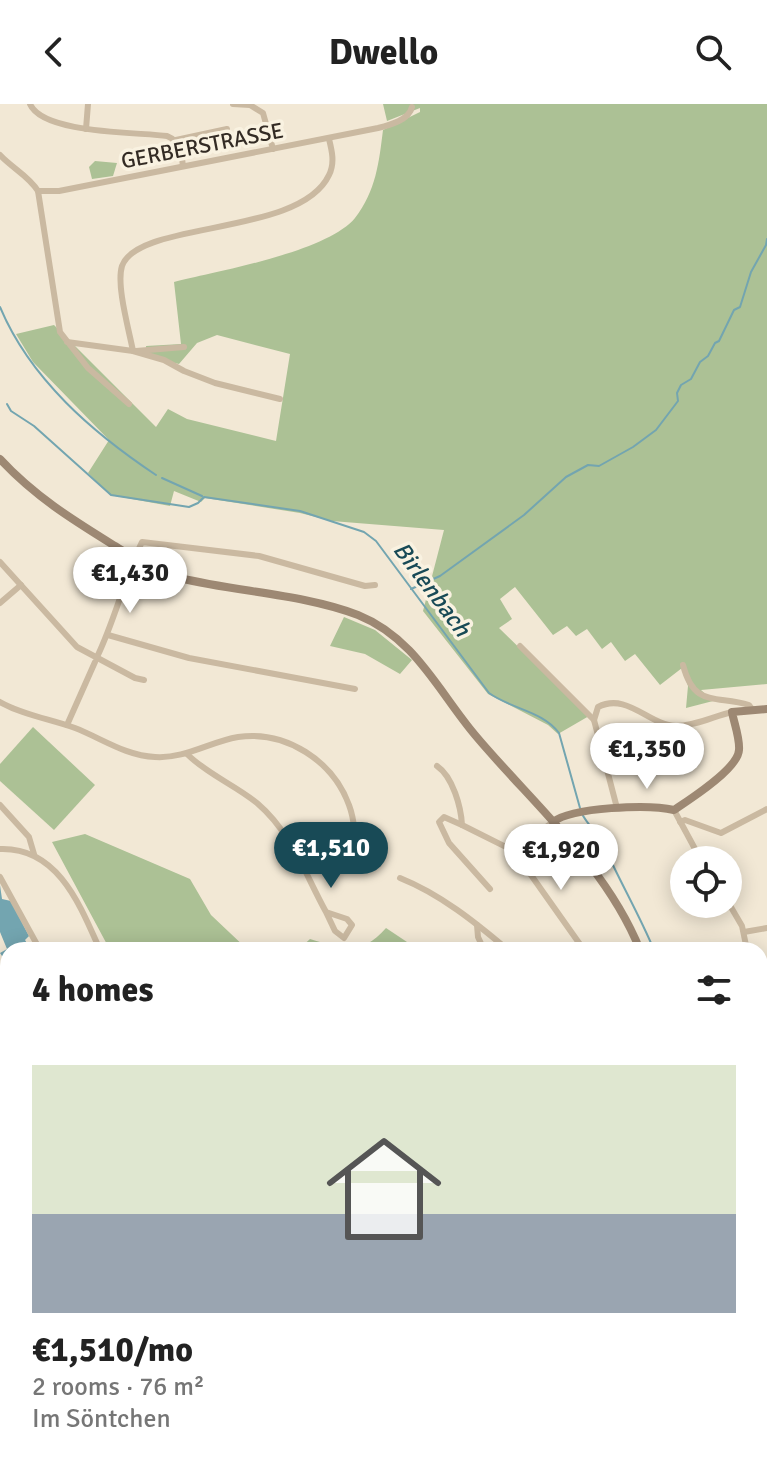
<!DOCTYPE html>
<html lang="en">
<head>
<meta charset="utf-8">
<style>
  body { margin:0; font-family:Signika,sans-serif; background:#f2f2f2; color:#222; height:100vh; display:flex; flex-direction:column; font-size:30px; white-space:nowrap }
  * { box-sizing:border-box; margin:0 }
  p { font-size:26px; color:#767676 }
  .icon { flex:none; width:44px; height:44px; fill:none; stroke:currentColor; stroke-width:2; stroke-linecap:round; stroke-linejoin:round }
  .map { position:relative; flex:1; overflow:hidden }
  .sheet { position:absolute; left:0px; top:838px; width:768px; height:536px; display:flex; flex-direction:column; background:#fff; border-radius:24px 24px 0 0; box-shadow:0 4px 20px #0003 }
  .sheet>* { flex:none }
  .controls { position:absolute; left:670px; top:742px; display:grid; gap:16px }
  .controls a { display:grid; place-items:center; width:72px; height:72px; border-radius:50%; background:#fff; box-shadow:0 4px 20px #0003; font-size:40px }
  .price { position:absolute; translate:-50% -68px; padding:0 18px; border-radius:28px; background:#fff; color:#222; font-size:26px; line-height:52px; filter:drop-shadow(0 2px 4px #0008) }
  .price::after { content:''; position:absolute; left:50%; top:48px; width:24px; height:18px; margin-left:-12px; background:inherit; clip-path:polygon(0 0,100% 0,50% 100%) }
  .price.selected { background:#184a56; color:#fff }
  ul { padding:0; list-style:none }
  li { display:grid; align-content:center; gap:16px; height:424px; padding:0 32px }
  li span { display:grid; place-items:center; height:248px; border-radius:0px; color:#555 }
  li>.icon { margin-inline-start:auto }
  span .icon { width:144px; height:144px; fill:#fffc; stroke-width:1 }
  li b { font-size:34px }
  h2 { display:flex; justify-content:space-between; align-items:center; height:96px; padding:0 32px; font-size:34px }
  header { display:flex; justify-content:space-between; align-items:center; height:104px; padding:0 32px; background:#fff; font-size:36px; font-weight:700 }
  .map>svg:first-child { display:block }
</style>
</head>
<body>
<header><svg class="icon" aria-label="back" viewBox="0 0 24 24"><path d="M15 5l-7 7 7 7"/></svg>Dwello<svg class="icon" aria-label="search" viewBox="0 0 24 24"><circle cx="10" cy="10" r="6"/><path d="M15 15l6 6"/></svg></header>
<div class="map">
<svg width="767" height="1374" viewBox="0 0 767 1374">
  <rect width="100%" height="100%" fill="#f2e8d5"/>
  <g fill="#acc195">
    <path d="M383 0H767V580L701 586 713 597 686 604 688 582 682 564 660 581 635 550 625 557 611 538 602 545 587 525 576 532 567 522 553 531 515 483 500 495 512 515 499 524 589 612 558 630 548 621 488 590 423 507 444 426 332 417 300 409 205 394 201 398 174 387 170 402 110 391 88 369 109 336 33 258 16 230 54 221 156 323 168 305 187 315 276 337 290 250 217 231 197 239 179 260 147 253 146 242 181 240 174 178C218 167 327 148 355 114 376 87 379 58 383 26L420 8V4L387 17Z"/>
    <polygon points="95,57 117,59 113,72 92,75 89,63"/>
    <polygon points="344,513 375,526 412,556 400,570 365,550 330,542"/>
    <polygon points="33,623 95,681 54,726 0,677 0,660"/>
    <polygon points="85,730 190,775 211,811 248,846 110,846 52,738"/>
    <path d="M386 824 419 846H298L310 835C342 845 362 852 386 824Z"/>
    <polygon points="762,1116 767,1125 767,1234 760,1174"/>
    <polygon points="8,1156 8,1366 416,1366 416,1374 0,1374 0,1165"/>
  </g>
  <polygon fill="#73a5b0" points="0,781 2,795 11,797 29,832 25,836 31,846 8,846 8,861 0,849 7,845 0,828"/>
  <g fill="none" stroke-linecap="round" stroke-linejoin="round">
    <g stroke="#73a5b0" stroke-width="2">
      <path d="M0 203C30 275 93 329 156 371"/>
      <path d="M7 300 11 307 34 322 111 391 189 403 198 399 204 393 300 407 364 428 376 437 489 589C511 605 543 607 559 629L580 704"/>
      <polyline points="162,374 202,392"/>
      <polyline points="411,485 440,472 524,411 566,373 588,361 599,362 633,343 656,326 678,297 677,289 681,281 691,275 700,258 708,252 715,239 719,237 734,206 740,203 751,168 766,141 767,135"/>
      <path d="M582 710C588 721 598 730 604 742 619 776 639 810 654 846"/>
      <polyline points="0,1315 6,1306 7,1288"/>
      <polyline points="619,1366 620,1374"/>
    </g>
    <g stroke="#cab9a1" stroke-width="6">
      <path d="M30 0C43 30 138 28 167 32 181 38 181 48 183 62"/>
      <polyline points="233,0 250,1 263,9 273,45"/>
      <polyline points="86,25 88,0"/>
      <polyline points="176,36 227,25"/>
      <path d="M0 51C12 64 29 72 38 87L60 228 88 264 129 300"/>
      <path d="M38 87H59L378 24C390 21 409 16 412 3"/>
      <polyline points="67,238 133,247 164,256 184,267 215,279 280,295"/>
      <path d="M133 247C129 226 116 181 122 162 138 116 300 133 329 71 335 59 332 47 329 35"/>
      <polyline points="136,247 184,243"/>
      <polyline points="0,458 77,543 135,574 144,576"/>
      <polyline points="0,499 21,481"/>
      <polyline points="108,531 189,554 355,585"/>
      <polyline points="520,542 594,616 617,704"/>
      <path d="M97 553C115 516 124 475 142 438L259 452 365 482 375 481"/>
      <path d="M683 561C694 604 716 591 749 601L752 605"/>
      <path d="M0 598C23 611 50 615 75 624 101 634 126 652 155 653 185 655 209 638 238 633 286 626 333 657 349 701 355 717 355 733 355 750"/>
      <path d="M594 616 598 603C627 588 649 621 676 622 696 622 714 612 732 608"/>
      <polyline points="67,621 95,558"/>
      <path d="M187 650C207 670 235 681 257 699 292 729 305 770 326 808L347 815 352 821 344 834 335 827 326 808"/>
      <path d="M437 662C453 673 461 703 462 721L514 747 553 718"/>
      <polyline points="0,701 29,733 34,750"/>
      <polyline points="674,706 701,756"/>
      <polyline points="680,718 685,716 721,729 767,705"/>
      <polyline points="462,721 444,713 439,718 449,739 490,785"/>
      <path d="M0 745C58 743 80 801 100 846"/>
      <polyline points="514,747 584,846"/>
      <polyline points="0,773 40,846"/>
      <path d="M400 774C440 790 475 818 508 846"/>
      <polyline points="728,798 742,822 747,846"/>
      <polyline points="477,821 478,833 484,846"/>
      <polyline points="744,828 767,824"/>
      <polyline points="0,905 8,926"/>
      <polyline points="760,1055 767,1058"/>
      <polyline points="0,1074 8,1087"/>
      <polyline points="329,1366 337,1374"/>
      <polyline points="631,1366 632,1374"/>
      <polyline points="740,1366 741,1374"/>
      <polyline points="476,1374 477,1366"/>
      <polyline points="556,1374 555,1368 569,1366"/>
    </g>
    <g stroke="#9d8873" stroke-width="8">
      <path d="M0 355C34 392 73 416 115 442 136 455 156 468 180 474 237 488 303 490 358 511 415 534 438 587 475 631 532 699 606 761 640 846"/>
      <path d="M553 718C572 703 649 700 674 706 689 696 738 665 739 646 740 634 734 619 732 608L767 605"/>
      <polyline points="609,1366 609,1374"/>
    </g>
  </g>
  <g text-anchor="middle" stroke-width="7" stroke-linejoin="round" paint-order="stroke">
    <g font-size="22" fill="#332b24" stroke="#f9f2e1">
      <text transform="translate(202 41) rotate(-11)" y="8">GERBERSTRASSE</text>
    </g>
    <g font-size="24" font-style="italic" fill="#184a56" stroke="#f9f2e1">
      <text transform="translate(432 485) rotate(53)" y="8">Birlenbach</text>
    </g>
  </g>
</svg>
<div class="controls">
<a><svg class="icon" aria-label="locate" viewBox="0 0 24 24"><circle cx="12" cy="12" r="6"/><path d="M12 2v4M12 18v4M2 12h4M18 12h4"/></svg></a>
</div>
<b class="price" style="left:130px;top:511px">€1,430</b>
<b class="price" style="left:647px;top:687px">€1,350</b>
<b class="price selected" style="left:331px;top:786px">€1,510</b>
<b class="price" style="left:561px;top:788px">€1,920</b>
<section class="sheet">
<h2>4 homes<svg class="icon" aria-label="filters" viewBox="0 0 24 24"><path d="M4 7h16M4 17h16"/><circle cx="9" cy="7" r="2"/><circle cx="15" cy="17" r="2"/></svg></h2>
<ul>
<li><span style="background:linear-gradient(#dfe7d0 60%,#9aa5b1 0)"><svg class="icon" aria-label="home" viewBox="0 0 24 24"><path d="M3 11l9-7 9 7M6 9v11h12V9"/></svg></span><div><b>€1,510/mo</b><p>2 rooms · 76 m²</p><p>Im Söntchen</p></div></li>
</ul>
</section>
</div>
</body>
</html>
